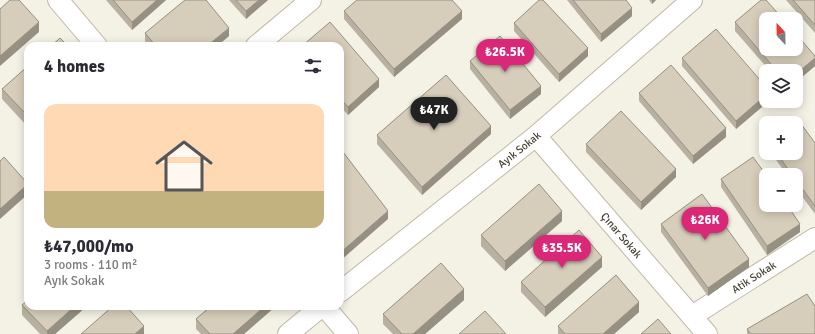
<!DOCTYPE html>
<html lang="en">
<head>
<meta charset="utf-8">
<style>
  body { margin:0; font-family:Signika,sans-serif; background:#f2f2f3; color:#2b2b33; height:100vh; display:flex; flex-direction:column; font-size:15px; white-space:nowrap }
  * { box-sizing:border-box; margin:0 }
  p { font-size:13px; color:#7c7c81 }
  .icon { flex:none; width:22px; height:22px; fill:none; stroke:currentColor; stroke-width:2; stroke-linecap:round; stroke-linejoin:round }
  .map { position:relative; flex:1; overflow:hidden }
  .sheet { position:absolute; left:24px; top:42px; width:320px; height:268px; display:flex; flex-direction:column; background:#fff; border-radius:12px; box-shadow:0 2px 10px #0003 }
  .sheet>* { flex:none }
  .needle { width:26px; rotate:338deg }
  .tools { position:absolute; left:759px; top:12px; display:grid; gap:8px }
  .tools a { display:grid; place-items:center; width:44px; height:44px; border-radius:8px; background:#fff; box-shadow:0 2px 10px #0003; font-size:20px }
  .price { position:absolute; translate:-50% -34px; padding:0 9px; border-radius:14px; background:#db2777; color:#fff; font-size:13px; line-height:26px; filter:drop-shadow(0 1px 2px #0008) }
  .price::after { content:''; position:absolute; left:50%; top:24px; width:12px; height:9px; margin-left:-6px; background:inherit; clip-path:polygon(0 0,100% 0,50% 100%) }
  .price.selected { background:#222; color:#fff }
  ul { padding:0; list-style:none }
  li { display:grid; align-content:center; gap:8px; height:212px; padding:0 20px }
  li+li { border-top:1px solid #e1e1e2 }
  li span { display:grid; place-items:center; height:124px; border-radius:12px; color:#555 }
  li>.icon { margin-inline-start:auto }
  span .icon { width:72px; height:72px; fill:#fffc; stroke-width:1 }
  li b { font-size:17px }
  h2 { display:flex; justify-content:space-between; align-items:center; height:48px; padding:0 20px; font-size:17px }
  .map>svg:first-child { display:block }
</style>
</head>
<body>
<div class="map">
<svg width="815" height="334" viewBox="0 0 815 334">
  <rect width="100%" height="100%" fill="#f4f1e5"/>
  <g fill="none" stroke-linecap="round" stroke-linejoin="round">
    <g stroke="#c0b9a7" stroke-width="22">
      <g id="street">
        <polyline points="58,0 97,46"/>
        <polyline points="256,46 311,0"/>
        <path id="s1" d="M536 136 707 334"/>
        <path id="s2" d="M340 292 536 136 692 0"/>
        <polyline points="324,306 348,334"/>
        <path id="s3" d="M692 316 815 238"/>
        <polyline points="288,334 322,306"/>
      </g>
    </g>
    <use href="#street" stroke="#fff" stroke-width="20"/>
  </g>
  <g fill="#b8b0a0">
    <polygon points="106,0 166,0 132,30"/>
    <polygon points="229,0 268,0 246,19"/>
    <polygon points="567,0 626,0 632,16 601,42"/>
    <polygon points="649,0 656,0 652,4"/>
    <polygon points="786,0 815,0 815,33"/>
    <polygon points="344,11 462,19 394,77 344,19"/>
    <polygon points="735,22 815,56 815,66 796,82 796,71 770,71 735,31"/>
    <polygon points="514,23 588,56 559,82 514,31"/>
    <polygon points="145,33 229,36 217,46 150,46 145,41"/>
    <polygon points="340,46 379,87 348,115 340,106"/>
    <polygon points="682,58 766,101 769,101 736,129 682,66"/>
    <polygon points="470,61 541,94 510,119 470,69"/>
    <polygon points="28,66 26,125 2,99 2,89"/>
    <polygon points="639,93 726,137 693,164 639,101"/>
    <polygon points="491,134 422,195 377,144 377,135"/>
    <polygon points="815,143 815,214 796,188 796,175 787,175 771,153 796,153"/>
    <polygon points="586,144 676,177 641,210 586,152"/>
    <polygon points="721,179 800,232 767,255 721,187"/>
    <polygon points="562,221 505,271 481,246 481,235"/>
    <polygon points="661,224 749,267 708,296 661,232"/>
    <polygon points="602,267 545,317 521,292 521,282"/>
    <polygon points="464,300 425,334 393,334 383,324 383,314"/>
    <polygon points="22,305 28,306 87,306 55,334 40,334 22,315"/>
    <polygon points="211,306 276,306 244,334 201,334 196,329 196,319"/>
    <polygon points="639,312 614,334 558,334 558,326"/>
    <polygon points="747,329 815,334 747,334"/>
  </g>
  <g fill="#969082">
    <polygon points="157,0 166,0 132,30 132,22"/>
    <polygon points="259,0 268,0 246,19 246,11"/>
    <polygon points="652,0 656,0 652,4"/>
    <polygon points="632,8 632,16 601,42 601,34"/>
    <polygon points="462,11 462,19 394,77 394,69"/>
    <polygon points="39,22 39,32 0,66 0,56"/>
    <polygon points="229,28 229,36 217,46 207,46"/>
    <polygon points="588,48 588,56 559,82 559,74"/>
    <polygon points="815,58 815,66 796,82 796,74"/>
    <polygon points="379,79 379,87 348,115 348,107"/>
    <polygon points="541,86 541,94 510,119 510,110"/>
    <polygon points="766,95 766,101 769,101 736,129 736,121"/>
    <polygon points="28,113 28,123 26,125 26,114"/>
    <polygon points="491,126 491,134 422,195 422,187"/>
    <polygon points="726,128 726,137 693,164 693,156"/>
    <polygon points="676,169 676,177 641,210 641,202"/>
    <polygon points="28,184 28,194 0,219 0,209"/>
    <polygon points="388,211 388,219 340,261 340,253"/>
    <polygon points="562,211 562,221 505,271 505,261"/>
    <polygon points="800,224 800,232 767,255 767,246"/>
    <polygon points="602,257 602,267 545,317 545,307"/>
    <polygon points="749,259 749,267 708,296 708,288"/>
    <polygon points="464,289 464,300 425,334 413,334"/>
    <polygon points="639,302 639,312 614,334 603,334"/>
    <polygon points="75,306 87,306 55,334 47,334 47,331"/>
    <polygon points="183,306 186,306 183,309"/>
    <polygon points="265,306 276,306 244,334 233,334"/>
    <polygon points="144,326 144,334 135,334"/>
  </g>
  <g fill="#d6cdba" stroke="#969082">
    <polygon points="10,0 19,0 39,22 0,56 0,9"/>
    <polygon points="113,0 157,0 132,22"/>
    <polygon points="185,0 206,0 229,28 207,46 156,46 145,33"/>
    <polygon points="236,0 259,0 246,11"/>
    <polygon points="357,0 452,0 462,11 394,69 344,11"/>
    <polygon points="539,0 543,0 588,48 559,74 514,23"/>
    <polygon points="573,0 626,0 632,8 601,34"/>
    <polygon points="761,0 766,0 783,19 766,19 766,49 796,49 796,34 815,56 815,58 796,74 796,71 777,71 735,22"/>
    <polygon points="793,0 815,0 815,25"/>
    <polygon points="330,22 379,79 348,107 340,98 340,46 302,46"/>
    <polygon points="716,29 766,87 766,95 736,121 682,58"/>
    <polygon points="500,36 541,86 510,110 470,61"/>
    <polygon points="60,38 68,46 51,46"/>
    <polygon points="671,65 726,128 693,156 639,93"/>
    <polygon points="28,66 28,113 26,114 2,89"/>
    <polygon points="446,75 491,126 422,187 377,135"/>
    <polygon points="621,111 676,169 641,202 586,144"/>
    <polygon points="801,124 815,143 815,206 796,180 796,175 792,175 777,153 796,153 796,127"/>
    <polygon points="340,148 388,211 340,253"/>
    <polygon points="4,157 28,184 0,209 0,161"/>
    <polygon points="753,157 766,175 766,205 787,205 800,224 767,246 721,179"/>
    <polygon points="539,184 562,211 505,261 481,235"/>
    <polygon points="702,194 749,259 708,288 661,224"/>
    <polygon points="579,230 602,257 545,307 521,282"/>
    <polygon points="441,263 464,289 413,334 402,334 383,314"/>
    <polygon points="616,275 639,302 603,334 565,334 558,326"/>
    <polygon points="807,294 815,306 815,334 751,334 747,329"/>
    <polygon points="28,300 28,306 75,306 47,331 22,305"/>
    <polygon points="113,306 126,306 144,326 135,334 81,334"/>
    <polygon points="211,306 265,306 233,334 210,334 196,319"/>
    <polygon points="485,311 506,334 459,334"/>
    <polygon points="658,319 671,334 641,334"/>
  </g>
  <g text-anchor="middle" stroke-width="4" stroke-linejoin="round" paint-order="stroke">
    <g font-size="11" fill="#474134" stroke="#fff">
      <text dy="4" stroke="none"><textPath href="#s2" startOffset="229">Ayık Sokak</textPath></text>
      <text dy="4" stroke="none"><textPath href="#s1" startOffset="131">Çınar Sokak</textPath></text>
      <text dy="4" stroke="none"><textPath href="#s3" startOffset="73">Atik Sokak</textPath></text>
    </g>
  </g>
</svg>
<div class="tools">
<a><svg class="needle" viewBox="-14 -14 28 28"><path d="M0-13l5 13h-10z" fill="#e53935"/><path d="M0 13l5-13h-10z" fill="#7c7c81"/></svg></a>
<a><svg class="icon" aria-label="layers" viewBox="0 0 24 24"><path d="M12 4l9 5-9 5-9-5zM3 14l9 5 9-5"/></svg></a>
<a>+</a>
<a>−</a>
</div>
<b class="price" style="left:505px;top:73px">₺26.5K</b>
<b class="price selected" style="left:434px;top:131px">₺47K</b>
<b class="price" style="left:705px;top:241px">₺26K</b>
<b class="price" style="left:562px;top:269px">₺35.5K</b>
<section class="sheet">
<h2>4 homes<svg class="icon" aria-label="filters" viewBox="0 0 24 24"><path d="M4 7h16M4 17h16"/><circle cx="9" cy="7" r="2"/><circle cx="15" cy="17" r="2"/></svg></h2>
<ul>
<li><span style="background:linear-gradient(#ffd9b3 70%,#c2b280 0)"><svg class="icon" aria-label="home" viewBox="0 0 24 24"><path d="M3 11l9-7 9 7M6 9v11h12V9"/></svg></span><div><b>₺47,000/mo</b><p>3 rooms · 110 m²</p><p>Ayık Sokak</p></div></li>
</ul>
</section>
</div>
</body>
</html>
